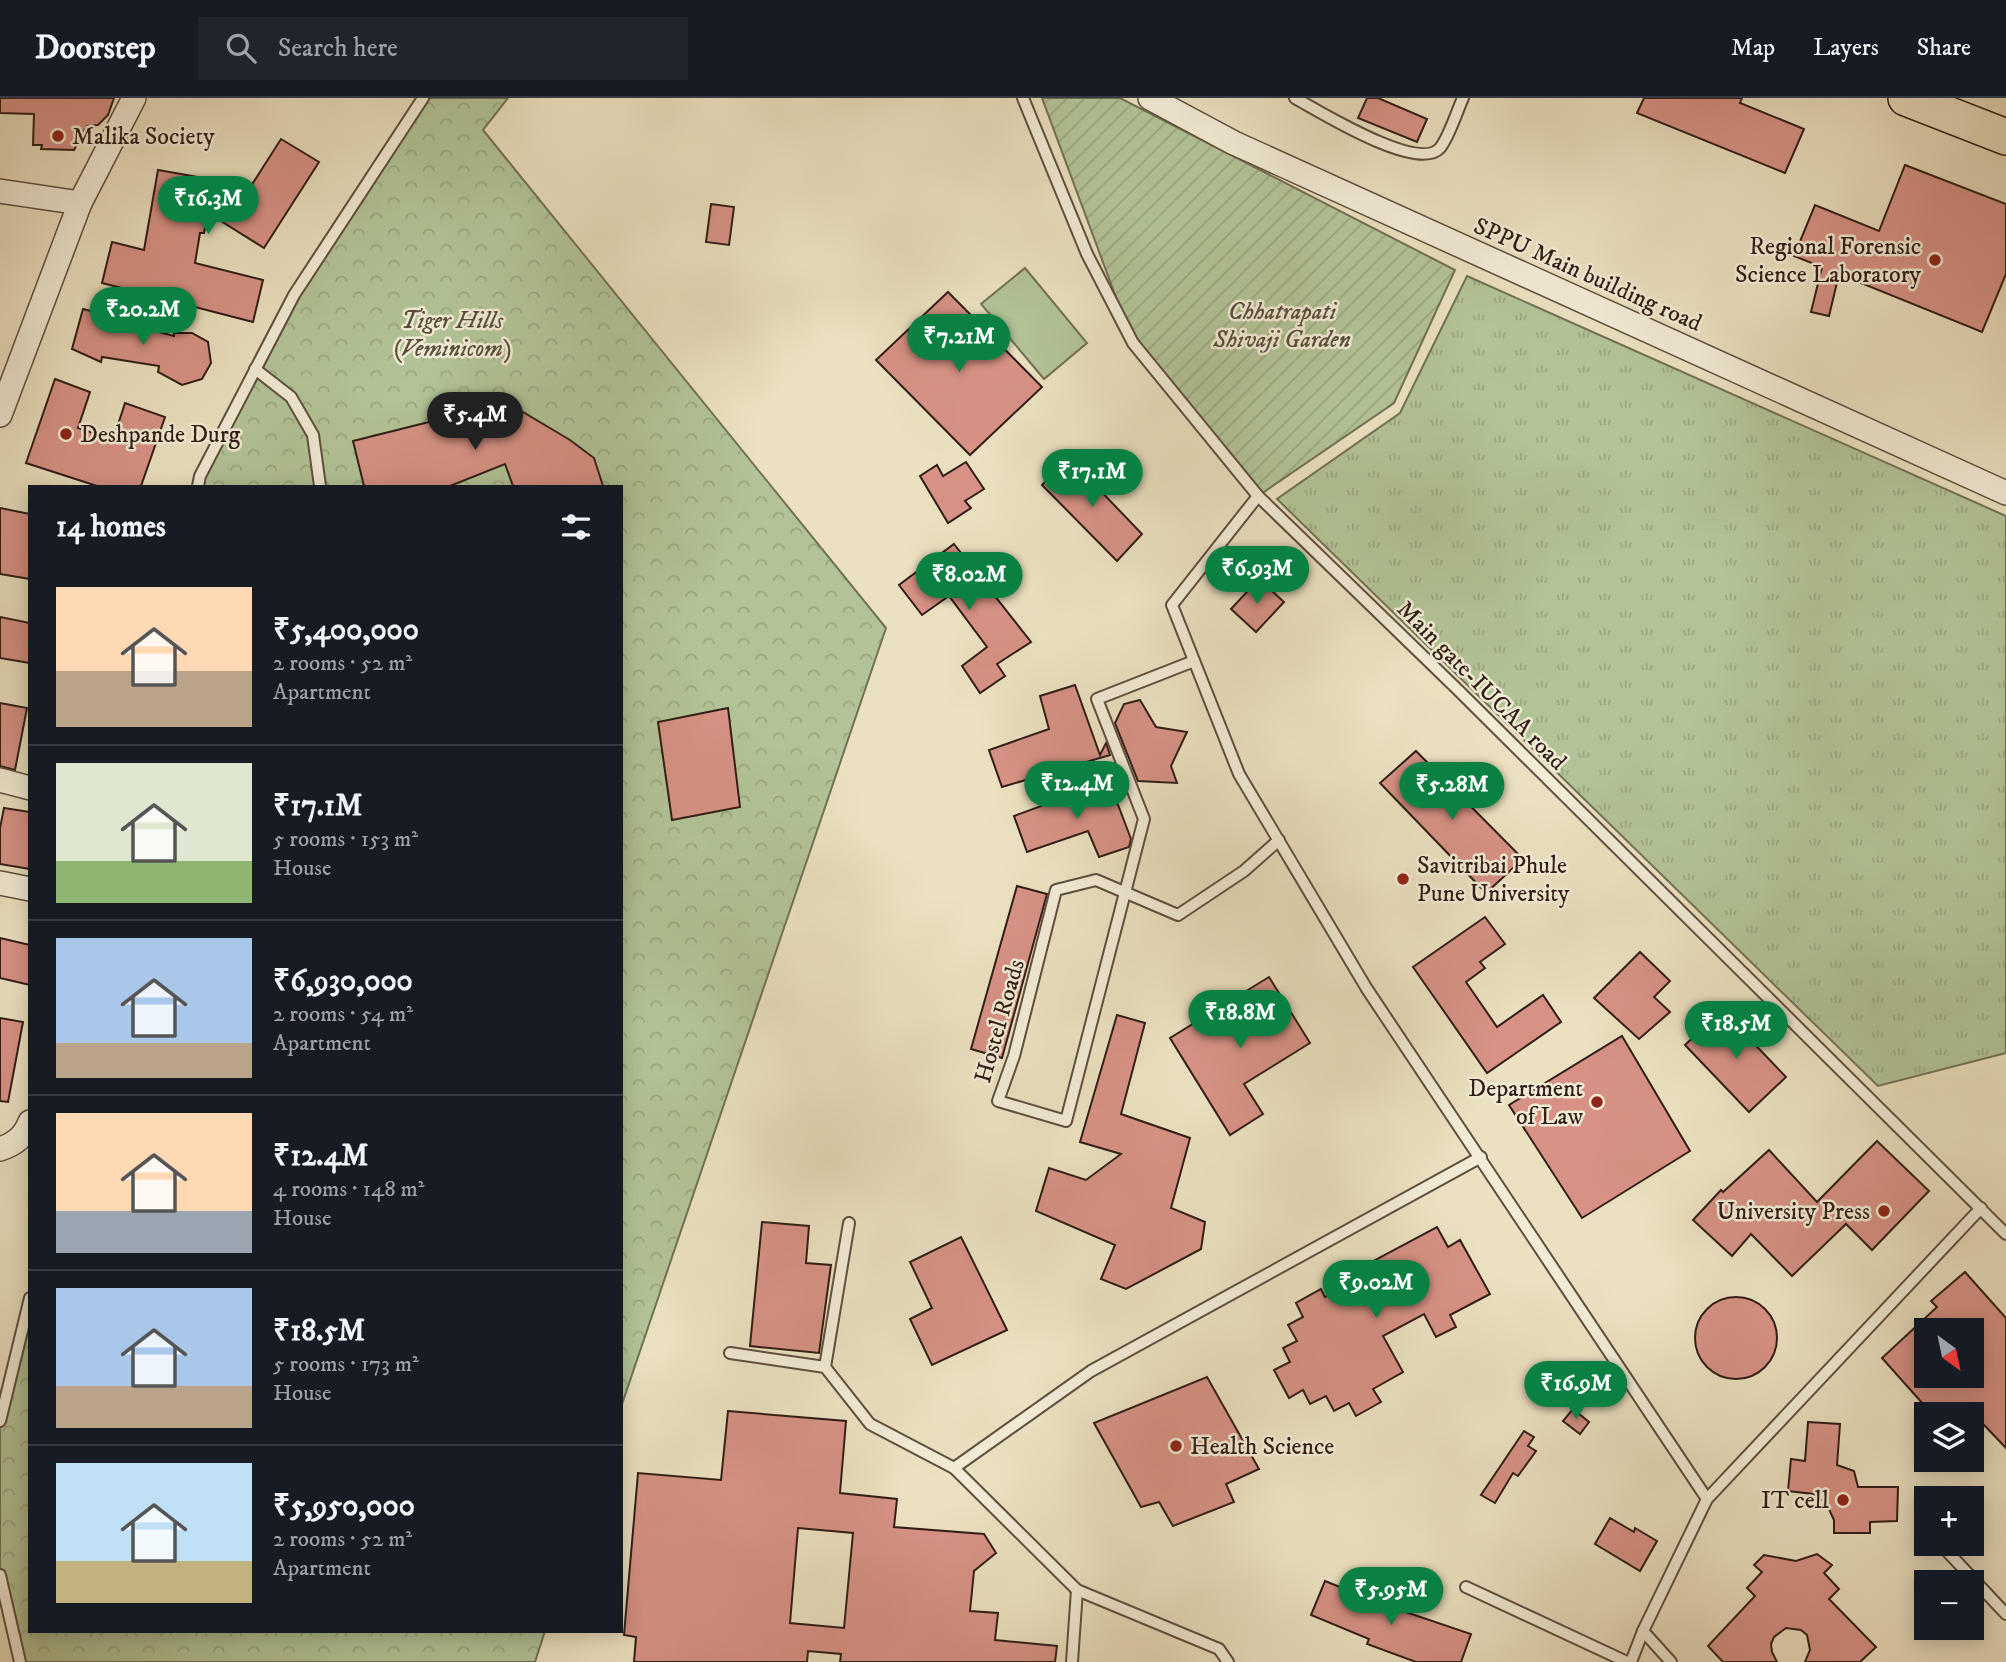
<!DOCTYPE html>
<html lang="en">
<head>
<meta charset="utf-8">
<style>
  body { margin:0; font-family:"IM FELL DW Pica",serif; background:#20242c; color:#f1f3f6; height:100vh; display:flex; flex-direction:column; font-size:26px; white-space:nowrap }
  * { box-sizing:border-box; margin:0 }
  p { font-size:23px; color:#9ea1a6 }
  .icon { flex:none; width:38px; height:38px; fill:none; stroke:currentColor; stroke-width:2; stroke-linecap:round; stroke-linejoin:round }
  .map { position:relative; flex:1; overflow:hidden }
  .drawer { position:absolute; left:28px; top:387px; width:595px; height:1148px; display:flex; flex-direction:column; background:#171b24; border-radius:0px; box-shadow:0 4px 18px #0003 }
  .drawer>* { flex:none }
  .needle { width:46px; rotate:147deg }
  .controls { position:absolute; left:1914px; top:1220px; display:grid; gap:14px }
  .controls a { display:grid; place-items:center; width:70px; height:70px; border-radius:0px; background:#171b24; box-shadow:0 4px 18px #0003; font-size:35px }
  .price { position:absolute; translate:-50% -60px; padding:0 16px; border-radius:24px; background:#0b8043; color:#fff; font-size:23px; line-height:46px; filter:drop-shadow(0 2px 4px #0008) }
  .price::after { content:''; position:absolute; left:50%; top:42px; width:21px; height:16px; margin-left:-10px; background:inherit; clip-path:polygon(0 0,100% 0,50% 100%) }
  .price.on { background:#222; color:#fff }
  ul { padding:0; list-style:none }
  li { display:flex; align-items:center; gap:21px; height:175px; padding:0 28px }
  li+li { border-top:2px solid #363941 }
  li span { display:grid; place-items:center; flex:none; width:196px; height:140px; border-radius:0px; color:#555 }
  li>.icon { margin-inline-start:auto }
  span .icon { width:84px; height:84px; fill:#fffc; stroke-width:1 }
  li b { font-size:30px }
  h2 { display:flex; justify-content:space-between; align-items:center; height:84px; padding:0 28px; font-size:30px }
  header { display:flex; align-items:center; gap:42px; box-sizing:border-box; height:98px; padding:0 35px; background:#171b24; border-bottom:2px solid #363941 }
  header strong { font-size:33px }
  nav { display:flex; gap:38px; margin-inline-start:auto; font-size:24px }
  .search { width:490px; height:63px; background:#20242c; display:flex; align-items:center; gap:18px; box-sizing:border-box; padding:0 24px; border-radius:0px; color:#9ea1a6; font-size:26px }
  .map>svg:first-child { display:block }
</style>
</head>
<body>
<header>
<strong>Doorstep</strong>
<div class="search"><svg class="icon" aria-label="search" viewBox="0 0 24 24"><circle cx="10" cy="10" r="6"/><path d="M15 15l6 6"/></svg>Search here</div>
<nav><a>Map</a><a>Layers</a><a>Share</a></nav>
</header>
<div class="map">
<svg width="2006" height="1564" viewBox="0 0 2006 1564">
  <defs>
    <pattern id="grass-tufts" width="24" height="20" patternUnits="userSpaceOnUse" patternTransform="scale(1.75)"><rect width="24" height="20" fill="#b2c497"/><path d="M3 7l-1-3M5 7V3M7 7l1-3M15 17l-1-3M17 17v-4M19 17l1-3" fill="none" stroke="#9aa881"/></pattern>
    <pattern id="forest-crowns" width="20" height="18" patternUnits="userSpaceOnUse" patternTransform="scale(1.75)"><rect width="20" height="18" fill="#b2c497"/><path d="M2 6a3 3 0 1 1 6 0M12 15a3 3 0 1 1 6 0" fill="none" stroke="#9aa881"/></pattern>
    <pattern id="garden-furrows" width="10" height="10" patternUnits="userSpaceOnUse" patternTransform="scale(1.75)"><rect width="10" height="10" fill="#b2c497"/><path d="M-1 1l2-2M0 10L10 0M9 11l2-2" fill="none" stroke="#9aa881"/></pattern>
  </defs>
  <rect width="100%" height="100%" fill="#ebe1c0"/>
  <filter id="stains"><feTurbulence type="fractalNoise" baseFrequency=".00286" numOctaves="4"/><feColorMatrix values="0 0 0 0 .2 0 0 0 0 .09 0 0 0 0 .02 0 0 0 .5 -.17"/></filter>
  <radialGradient id="worn" r=".72"><stop offset=".6" stop-color="#630" stop-opacity="0"/><stop offset="1" stop-color="#630" stop-opacity=".3"/></radialGradient>
  <polygon fill="url(#grass-tufts)" stroke="#727057" stroke-width="2" points="1467,178 2006,418 2006,955 1878,988 1277,401 1400,315"/>
  <g fill="url(#forest-crowns)" stroke="#727057" stroke-width="2">
    <polygon points="423,0 508,0 483,32 886,530 621,1309 621,388 198,388 294,197"/>
    <polygon points="30,1200 30,1533 545,1533 535,1564 20,1564 0,1477 0,1323"/>
  </g>
  <polygon fill="url(#garden-furrows)" stroke="#727057" stroke-width="2" points="1042,0 1120,0 1455,172 1394,305 1258,398 1133,245"/>
  <polygon fill="#b2c497" stroke="#727057" stroke-width="2" points="1025,170 1087,245 1044,281 981,206"/>
  <g fill="#d79285" stroke="#311d17" stroke-width="2" fill-rule="evenodd">
    <polygon points="0,0 114,0 108,17 98,27 87,28 74,52 41,51 42,47 33,47 34,16 0,15"/>
    <polygon points="1367,0 1378,0 1427,21 1417,44 1358,20"/>
    <polygon points="1644,0 1742,0 1740,5 1804,31 1785,75 1637,15"/>
    <polygon points="281,41 319,64 264,150 208,115 204,135 200,135 195,165 263,182 253,224 102,185 112,144 144,152 158,72 209,81 207,93 244,99"/>
    <polygon points="1905,67 2006,106 2006,176 1982,234 1839,176 1829,218 1811,214 1822,169 1794,158 1815,107 1879,133"/>
    <polygon points="711,106 734,109 729,147 706,144"/>
    <polygon points="948,194 1042,289 970,357 876,262"/>
    <polygon points="83,211 114,219 113,222 174,238 174,235 192,235 208,244 211,265 202,281 182,287 158,274 159,268 102,259 101,264 72,251"/>
    <polygon points="55,281 90,294 78,330 113,342 125,305 165,319 141,388 97,388 26,365"/>
    <polygon points="501,301 570,342 594,360 603,388 513,388 505,366 450,388 364,388 353,343 473,313 476,321"/>
    <polygon points="1068,359 1142,436 1117,463 1042,387"/>
    <polygon points="966,364 984,391 965,403 971,410 948,425 920,378 937,367 943,378"/>
    <polygon points="0,410 30,416 30,481 0,476"/>
    <polygon points="954,446 1031,544 997,566 1005,578 980,595 962,568 987,549 949,498 922,517 899,487"/>
    <polygon points="1259,481 1284,504 1256,534 1231,511"/>
    <polygon points="0,519 30,525 30,565 0,560"/>
    <polygon points="1075,587 1100,657 1106,645 1110,657 1002,689 989,652 1049,631 1040,598"/>
    <polygon points="1140,602 1156,629 1187,634 1171,668 1177,685 1138,683 1115,625 1124,606"/>
    <polygon points="0,605 27,610 15,672 0,668"/>
    <polygon points="728,610 740,709 672,722 658,624"/>
    <polygon points="1416,653 1523,761 1486,795 1380,685"/>
    <polygon points="1109,683 1131,741 1129,749 1099,759 1088,733 1027,754 1014,718"/>
    <polygon points="4,710 30,714 30,771 0,766 0,730"/>
    <polygon points="1017,788 1047,796 1002,960 971,951"/>
    <polygon points="1485,819 1505,846 1480,864 1485,870 1466,884 1497,929 1543,897 1561,924 1487,975 1413,869"/>
    <polygon points="0,840 30,847 30,887 0,880"/>
    <polygon points="1640,854 1670,883 1654,899 1670,914 1639,941 1594,900"/>
    <polygon points="1269,879 1310,945 1244,986 1263,1016 1230,1037 1170,940"/>
    <polygon points="1722,912 1786,979 1749,1014 1685,947"/>
    <polygon points="1117,917 1145,925 1121,1016 1190,1040 1171,1110 1205,1124 1201,1151 1126,1191 1101,1181 1115,1147 1036,1113 1049,1070 1086,1082 1121,1056 1080,1044"/>
    <polygon points="0,920 23,924 8,1004 0,1003"/>
    <polygon points="1622,938 1690,1053 1582,1120 1509,1007"/>
    <polygon points="1877,1043 1929,1093 1872,1152 1846,1126 1792,1178 1751,1136 1732,1158 1693,1122 1721,1092 1723,1094 1769,1052 1817,1104"/>
    <polygon points="762,1124 809,1128 806,1165 831,1167 819,1255 750,1248"/>
    <polygon points="1437,1129 1448,1149 1460,1142 1490,1196 1450,1217 1456,1229 1436,1239 1424,1216 1383,1238 1403,1274 1373,1291 1381,1304 1356,1318 1349,1305 1334,1313 1326,1298 1310,1306 1303,1292 1289,1300 1274,1272 1290,1264 1283,1250 1297,1243 1288,1227 1303,1219 1296,1205 1321,1191 1325,1199 1353,1183 1349,1176"/>
    <polygon points="961,1139 1007,1232 932,1267 910,1221 932,1210 910,1164"/>
    <path d="M1965 1174 2006 1220V1350L1964 1306 1954 1316H1932L1882 1260 1937 1209 1931 1203ZM1927 1232H1972V1278H1927Z"/>
    <circle cx="1736" cy="1240" r="41"/>
    <polygon points="1207,1279 1259,1371 1226,1386 1234,1404 1173,1428 1159,1404 1141,1409 1094,1325"/>
    <polygon points="1573,1311 1589,1324 1580,1336 1563,1323"/>
    <path d="M728 1313 846 1323 840 1395 897 1401 894 1429 984 1436 996 1455 974 1473 970 1513 998 1515 995 1542 1057 1548 1055 1564H840L841 1556 808 1553 807 1564H634L636 1539 624 1537 638 1375 721 1382ZM798 1430 853 1435 844 1530 790 1525Z"/>
    <polygon points="1808,1324 1840,1326 1837,1367 1854,1373 1858,1389 1898,1389 1897,1423 1870,1424 1870,1435 1834,1435 1834,1422 1827,1407 1814,1396 1788,1393 1791,1361 1805,1363"/>
    <polygon points="1524,1333 1534,1339 1528,1348 1536,1353 1518,1378 1513,1375 1495,1405 1481,1397"/>
    <polygon points="1610,1420 1634,1434 1635,1430 1657,1443 1640,1473 1595,1446"/>
    <polygon points="1817,1456 1832,1467 1824,1475 1839,1491 1829,1501 1876,1549 1860,1564 1805,1564 1810,1552 1807,1537 1801,1532 1786,1530 1774,1539 1771,1546 1772,1554 1777,1564 1723,1564 1708,1548 1755,1498 1747,1490 1762,1474 1754,1467 1764,1457 1796,1463"/>
    <polygon points="1325,1483 1382,1506 1471,1536 1461,1564 1416,1564 1367,1546 1369,1541 1311,1517"/>
  </g>
  <g fill="none" stroke-linecap="round" stroke-linejoin="round">
    <g stroke="#604e41" stroke-width="14">
      <g id="service">
        <polyline points="1023,0 1087,156 1133,245 1258,398 1455,589 2006,1136"/>
        <path d="M1295 0C1319 13 1418 75 1440 50 1449 39 1457 13 1463 0"/>
        <polyline points="255,271 291,299 313,337 320,388"/>
        <polyline points="198,388 200,378 294,197 423,0"/>
        <polyline points="1258,398 1172,507 1239,676 1367,891 1707,1401"/>
        <polyline points="1194,563 1097,601 1144,721 1066,1023 998,1003 1014,958 1056,792 1096,782 1178,817 1244,773 1279,742"/>
        <polyline points="730,1255 825,1269 870,1326 954,1370"/>
        <polyline points="825,1269 849,1125"/>
        <polyline points="0,1323 30,1200"/>
        <polyline points="1944,1450 2006,1516"/>
        <polyline points="0,1477 20,1564"/>
        <polyline points="1466,1489 1627,1564"/>
        <polyline points="1643,1533 1671,1564"/>
        <polyline points="1072,1564 1077,1492"/>
        <polyline points="1228,1564 1219,1551 1077,1492 954,1370 1091,1273 1481,1059"/>
        <polyline points="1631,1564 1643,1533 1707,1401 1981,1110"/>
      </g>
    </g>
    <g stroke="#604e41" stroke-width="26">
      <g id="minor">
        <polyline points="1150,0 1234,45 2006,395"/>
        <polyline points="0,93 80,105"/>
        <polyline points="0,317 80,105 134,0"/>
        <polyline points="0,682 30,690"/>
        <polyline points="0,785 30,791"/>
        <path d="M0 1051C15 1046 24 1039 30 1024"/>
      </g>
    </g>
    <g stroke="#311d17" stroke-width="38">
      <polyline id="primary" points="1906,0 2006,39"/>
    </g>
    <use href="#service" stroke="#f2ecd6" stroke-width="10"/>
    <use href="#minor" stroke="#f2ecd6" stroke-width="23"/>
    <use href="#primary" stroke="#ebe1c0" stroke-width="35"/>
  </g>
  <g fill="#8f2418" stroke="#f2ecd6" stroke-width="2.5">
    <circle cx="58" cy="38" r="7"/>
    <circle cx="1935" cy="162" r="7"/>
    <circle cx="66" cy="336" r="7"/>
    <circle cx="1403" cy="781" r="7"/>
    <circle cx="1597" cy="1004" r="7"/>
    <circle cx="1884" cy="1113" r="7"/>
    <circle cx="1176" cy="1348" r="7"/>
    <circle cx="1843" cy="1402" r="7"/>
  </g>
  <g text-anchor="middle" stroke-width="5" stroke-linejoin="round" paint-order="stroke">
    <g font-size="24" fill="#311d17" stroke="#f2ecd6" text-anchor="start">
      <text x="72" y="46">Malika Society</text>
      <text x="1921" y="156" text-anchor="end">Regional Forensic<tspan x="1921" dy="28">Science Laboratory</tspan></text>
      <text x="80" y="344">Deshpande Durg</text>
      <text x="1417" y="775">Savitribai Phule<tspan x="1417" dy="28">Pune University</tspan></text>
      <text x="1583" y="998" text-anchor="end">Department<tspan x="1583" dy="28">of Law</tspan></text>
      <text x="1870" y="1121" text-anchor="end">University Press</text>
      <text x="1190" y="1356">Health Science</text>
      <text x="1829" y="1410" text-anchor="end">IT cell</text>
    </g>
    <g font-size="24" fill="#311d17" stroke="#f2ecd6">
      <text transform="translate(1588 176) rotate(24)" y="8">SPPU Main building road</text>
      <text transform="translate(1482 587) rotate(45)" y="8">Main gate-IUCAA road</text>
      <text transform="translate(999 923) rotate(-74)" y="8">Hostel Roads</text>
    </g>
    <g font-size="24" font-style="italic" fill="#584f3d" stroke="#f2ecd6">
      <text x="1282" y="221">Chhatrapati<tspan x="1282" dy="28">Shivaji Garden</tspan></text>
      <text x="452" y="230">Tiger Hills<tspan x="452" dy="28">(Veminicom)</tspan></text>
    </g>
  </g>
  <rect width="100%" height="100%" filter="url(#stains)"/>
  <rect width="100%" height="100%" fill="url(#worn)"/>
</svg>
<div class="controls">
<a><svg class="needle" viewBox="-14 -14 28 28"><path d="M0-13l5 13h-10z" fill="#e53935"/><path d="M0 13l5-13h-10z" fill="#9ea1a6"/></svg></a>
<a><svg class="icon" aria-label="layers" viewBox="0 0 24 24"><path d="M12 4l9 5-9 5-9-5zM3 14l9 5 9-5"/></svg></a>
<a>+</a>
<a>−</a>
</div>
<b class="price" style="left:208px;top:138px">₹16.3M</b>
<b class="price" style="left:143px;top:249px">₹20.2M</b>
<b class="price" style="left:959px;top:276px">₹7.21M</b>
<b class="price on" style="left:475px;top:354px">₹5.4M</b>
<b class="price" style="left:1092px;top:411px">₹17.1M</b>
<b class="price" style="left:1257px;top:508px">₹6.93M</b>
<b class="price" style="left:969px;top:514px">₹8.02M</b>
<b class="price" style="left:1077px;top:723px">₹12.4M</b>
<b class="price" style="left:1452px;top:724px">₹5.28M</b>
<b class="price" style="left:1240px;top:952px">₹18.8M</b>
<b class="price" style="left:1736px;top:963px">₹18.5M</b>
<b class="price" style="left:1376px;top:1222px">₹9.02M</b>
<b class="price" style="left:1576px;top:1323px">₹16.9M</b>
<b class="price" style="left:1391px;top:1529px">₹5.95M</b>
<section class="drawer">
<h2>14 homes<svg class="icon" aria-label="filters" viewBox="0 0 24 24"><path d="M4 7h16M4 17h16"/><circle cx="9" cy="7" r="2"/><circle cx="15" cy="17" r="2"/></svg></h2>
<ul>
<li><span style="background:linear-gradient(#ffd9b3 60%,#b9a48a 0)"><svg class="icon" aria-label="home" viewBox="0 0 24 24"><path d="M3 11l9-7 9 7M6 9v11h12V9"/></svg></span><div><b>₹5,400,000</b><p>2 rooms · 52 m²</p><p>Apartment</p></div></li>
<li><span style="background:linear-gradient(#dfe7d0 70%,#8fb573 0)"><svg class="icon" aria-label="home" viewBox="0 0 24 24"><path d="M3 11l9-7 9 7M6 9v11h12V9"/></svg></span><div><b>₹17.1M</b><p>5 rooms · 153 m²</p><p>House</p></div></li>
<li><span style="background:linear-gradient(#a9c7e8 75%,#b9a48a 0)"><svg class="icon" aria-label="home" viewBox="0 0 24 24"><path d="M3 11l9-7 9 7M6 9v11h12V9"/></svg></span><div><b>₹6,930,000</b><p>2 rooms · 54 m²</p><p>Apartment</p></div></li>
<li><span style="background:linear-gradient(#ffd9b3 70%,#9aa5b1 0)"><svg class="icon" aria-label="home" viewBox="0 0 24 24"><path d="M3 11l9-7 9 7M6 9v11h12V9"/></svg></span><div><b>₹12.4M</b><p>4 rooms · 148 m²</p><p>House</p></div></li>
<li><span style="background:linear-gradient(#a9c7e8 70%,#b9a48a 0)"><svg class="icon" aria-label="home" viewBox="0 0 24 24"><path d="M3 11l9-7 9 7M6 9v11h12V9"/></svg></span><div><b>₹18.5M</b><p>5 rooms · 173 m²</p><p>House</p></div></li>
<li><span style="background:linear-gradient(#bfe0f5 70%,#c2b280 0)"><svg class="icon" aria-label="home" viewBox="0 0 24 24"><path d="M3 11l9-7 9 7M6 9v11h12V9"/></svg></span><div><b>₹5,950,000</b><p>2 rooms · 52 m²</p><p>Apartment</p></div></li>
</ul>
</section>
</div>
</body>
</html>
